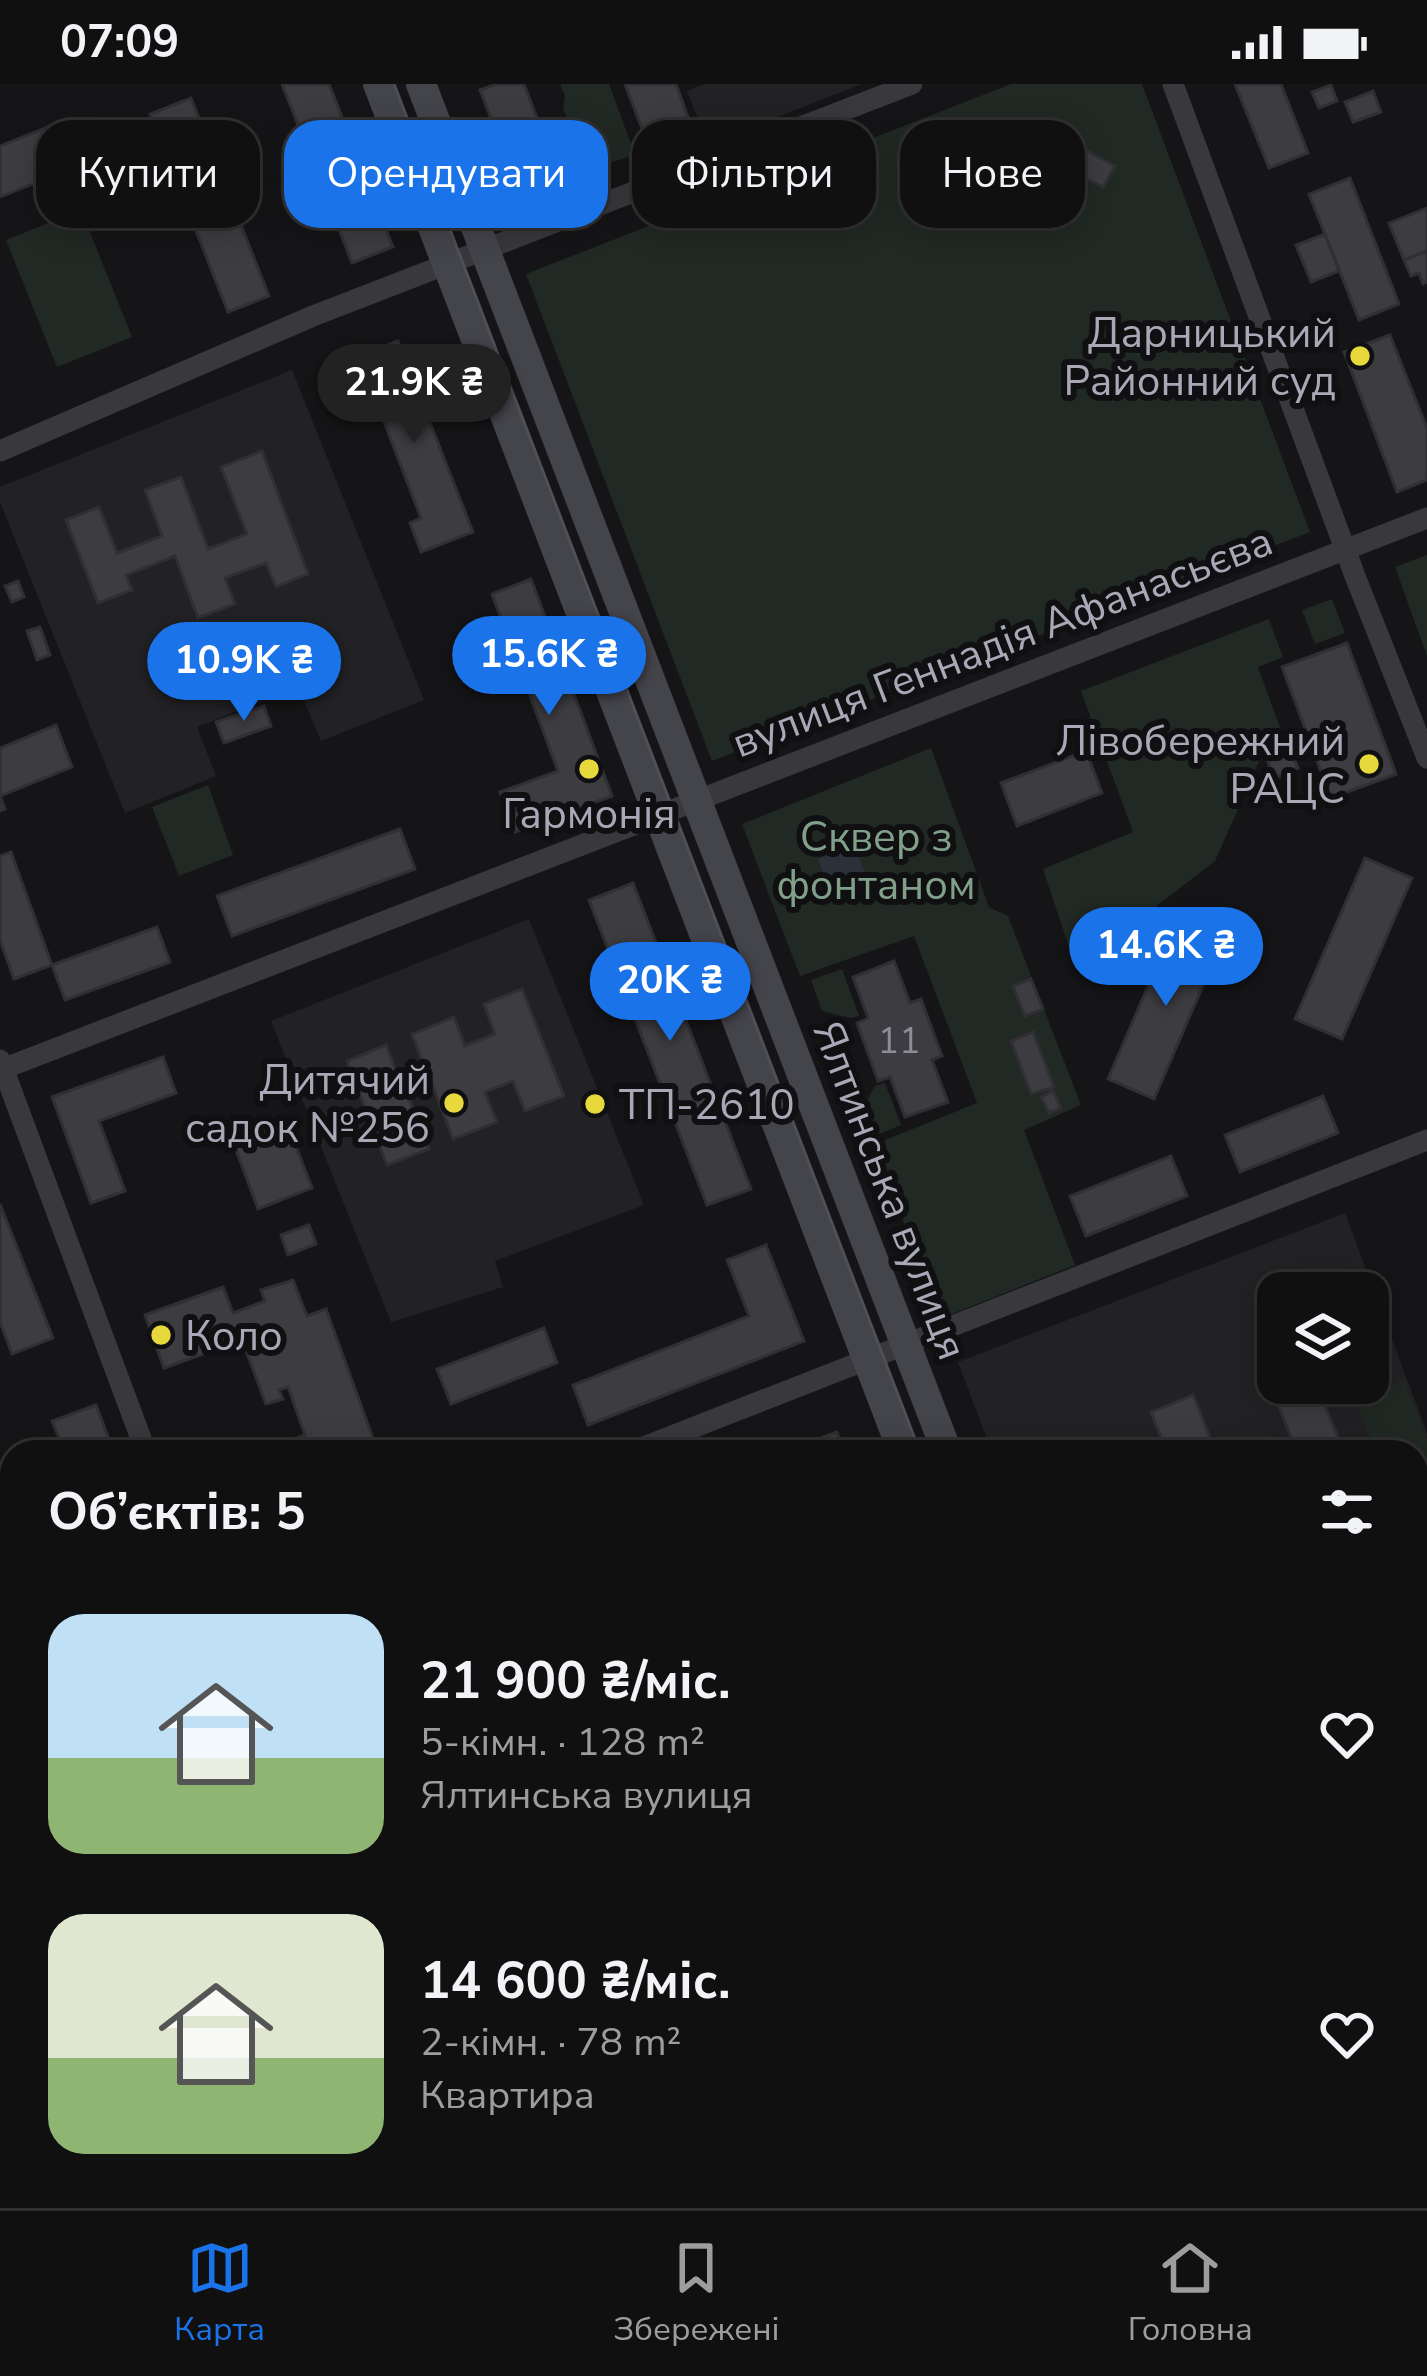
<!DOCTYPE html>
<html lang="uk">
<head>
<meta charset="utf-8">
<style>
  body { margin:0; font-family:"Nunito Sans",sans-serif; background:#1e1e1f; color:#f1f3f6; height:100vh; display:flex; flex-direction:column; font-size:45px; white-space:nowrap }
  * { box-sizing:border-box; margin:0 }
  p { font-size:39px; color:#9c9d9f }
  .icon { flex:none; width:66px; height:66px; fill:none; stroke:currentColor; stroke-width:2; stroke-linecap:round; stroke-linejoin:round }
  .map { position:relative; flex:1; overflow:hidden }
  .drawer { position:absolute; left:0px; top:1356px; width:1428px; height:768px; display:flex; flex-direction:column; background:#101011; border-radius:36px 36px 0 0; box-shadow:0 6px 30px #0003,0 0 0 3px #303031 }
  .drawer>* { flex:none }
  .top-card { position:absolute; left:36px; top:36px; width:1356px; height:108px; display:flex; gap:24px }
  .tools { position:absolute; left:1257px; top:1188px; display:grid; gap:24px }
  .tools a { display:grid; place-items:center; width:132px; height:132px; border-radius:24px; background:#101011; box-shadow:0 6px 30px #0003,0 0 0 3px #303031; font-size:60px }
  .price { position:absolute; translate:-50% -102px; padding:0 27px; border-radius:42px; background:#1a73e8; color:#fff; font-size:39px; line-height:78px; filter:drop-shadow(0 3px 6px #0008) }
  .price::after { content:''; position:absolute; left:50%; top:72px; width:36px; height:27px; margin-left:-18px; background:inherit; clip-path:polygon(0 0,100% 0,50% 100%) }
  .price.selected { background:#222; color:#fff }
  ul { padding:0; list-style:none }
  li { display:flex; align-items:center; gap:36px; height:300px; padding:0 48px }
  li span { display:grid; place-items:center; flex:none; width:336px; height:240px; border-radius:36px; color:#555 }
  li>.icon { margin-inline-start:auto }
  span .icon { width:144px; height:144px; fill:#fffc; stroke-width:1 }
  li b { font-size:51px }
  h2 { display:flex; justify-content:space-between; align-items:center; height:144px; padding:0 48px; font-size:51px }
  .chip { padding:0 42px; border-radius:36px; background:#101011; box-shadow:0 6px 30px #0003,0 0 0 3px #303031; font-size:42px; line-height:108px }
  .chip.selected { background:#1a73e8; color:#fff }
  .status { display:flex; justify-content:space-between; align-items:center; height:84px; padding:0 60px; background:#101011; direction:ltr }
  .status svg { height:33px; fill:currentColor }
  .tabs { display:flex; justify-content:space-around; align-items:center; height:168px; border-top:3px solid #303031; background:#101011; font-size:33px; color:#9c9d9f }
  .tabs a { display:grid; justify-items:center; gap:6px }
  .tabs .selected { color:#1a73e8 }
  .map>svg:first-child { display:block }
</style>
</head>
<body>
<div class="status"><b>07:09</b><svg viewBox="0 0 49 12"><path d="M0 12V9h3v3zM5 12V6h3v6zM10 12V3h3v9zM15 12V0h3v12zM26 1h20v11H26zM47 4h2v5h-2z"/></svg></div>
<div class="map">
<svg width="1427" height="2124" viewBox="0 0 1427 2124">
  <rect width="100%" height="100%" fill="#151517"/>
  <g fill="#222124" fill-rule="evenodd">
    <polygon points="705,0 862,0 708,60 687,7"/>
    <polygon points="292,286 424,616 321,657 298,603 197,643 216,692 125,729 0,418 0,403"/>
    <polygon points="529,835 644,1121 495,1177 503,1203 391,1238 271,937"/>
    <path d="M1345 1129 1427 1349V1645L1416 1649V1368H992L958 1278ZM1278 1209H1368V1299H1278Z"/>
  </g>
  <g fill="#212924">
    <polygon points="560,0 609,0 635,71 587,86 563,25 565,12"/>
    <polygon points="1011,0 1142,0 1310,448 712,677 526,190"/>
    <polygon points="572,84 579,102 509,128 502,110"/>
    <polygon points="81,126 132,253 57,283 6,156"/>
    <polygon points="1427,471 1427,572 1395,483"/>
    <polygon points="1332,515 1345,549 1315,560 1302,526"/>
    <polygon points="1269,535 1283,573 1258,583 1287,663 1260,675 1215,777 1076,884 1043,785 1133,748 1081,607"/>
    <polygon points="931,664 989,823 1008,832 1081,1021 1024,1046 1075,1181 942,1234 873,1061 977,1019 914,852 800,892 742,740"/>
    <polygon points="208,701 233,771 179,792 152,723"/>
    <polygon points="842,885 859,932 850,934 822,927 811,896"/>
    <polygon points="885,999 901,1041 870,1054 857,1020 868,1015 875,1002"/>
    <polygon points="1404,1296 1427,1356 1427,1444 1416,1449 1416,1368 1376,1368 1355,1315"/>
  </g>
  <polygon fill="#2c303a" points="854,761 868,797 831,810 818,775"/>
  <g fill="#3d3c41" stroke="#302f33" stroke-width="3">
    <polygon points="282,0 329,0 393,163 352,179"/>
    <polygon points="497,0 524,0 556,84 516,99 480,6"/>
    <polygon points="625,0 676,0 688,33 644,50"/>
    <polygon points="1235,0 1281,0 1308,69 1269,84"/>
    <polygon points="1331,1 1337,17 1319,24 1312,8"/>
    <polygon points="1373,7 1381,28 1353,38 1345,18"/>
    <polygon points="191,14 269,212 228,228 150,30"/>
    <polygon points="63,37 81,81 0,113 0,62"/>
    <polygon points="1086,66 1115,82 1103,103 1074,88"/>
    <polygon points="1350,94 1399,220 1359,236 1309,110"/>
    <polygon points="1427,124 1427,167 1404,176 1389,139"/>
    <polygon points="1325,150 1339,187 1311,198 1296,161"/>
    <polygon points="1427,167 1427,198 1423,200 1419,189 1411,192 1404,176"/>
    <polygon points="1390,251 1427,344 1427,396 1397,408 1344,268"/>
    <polygon points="398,257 473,448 421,468 410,439 421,434 371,304 362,307 350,276"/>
    <polygon points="262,367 308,490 276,503 266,479 225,494 235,520 198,534 175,472 126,491 132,506 98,519 66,436 99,423 117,469 162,452 145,406 181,393 208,465 247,450 221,383"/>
    <polygon points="531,495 612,712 515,748 500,708 558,687 492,510"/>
    <polygon points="18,497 24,513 12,518 5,502"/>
    <polygon points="40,543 50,571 37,576 27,547"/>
    <polygon points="1347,559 1396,690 1331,714 1282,583"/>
    <polygon points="264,622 271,642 224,659 216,638"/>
    <polygon points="56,641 72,683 0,712 5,725 0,727 0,664"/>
    <polygon points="1086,667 1102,709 1017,742 1001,699"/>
    <polygon points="1291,668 1298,684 1275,694 1268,678"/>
    <polygon points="400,745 415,785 232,852 217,812"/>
    <polygon points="11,768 52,881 14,895 0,856 0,772"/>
    <polygon points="1365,774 1412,794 1342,955 1295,935"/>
    <polygon points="633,799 751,1105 707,1121 589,816"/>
    <polygon points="1177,835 1223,855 1154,1015 1108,995"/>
    <polygon points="157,843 170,878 65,916 52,881"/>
    <polygon points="894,877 910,919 921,915 942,972 932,976 948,1018 905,1033 890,993 878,997 857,939 868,934 853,893"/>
    <polygon points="1031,895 1043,925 1025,932 1013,902"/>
    <polygon points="522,905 564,1012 525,1027 513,997 485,1008 497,1038 453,1055 429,992 404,1002 429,1065 387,1081 347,977 386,961 397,989 423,979 412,950 454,933 465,962 495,950 484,920"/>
    <polygon points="1033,948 1054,1003 1031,1010 1011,957"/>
    <polygon points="163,973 176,1009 99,1037 125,1107 91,1119 52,1013"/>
    <polygon points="1053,1007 1061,1024 1049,1029 1041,1013"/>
    <polygon points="598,1010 604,1026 592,1031 586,1014"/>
    <polygon points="1323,1012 1338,1049 1240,1088 1225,1051"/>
    <polygon points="285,1034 312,1104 258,1125 232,1055"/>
    <polygon points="1171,1072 1187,1112 1086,1152 1070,1112"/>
    <polygon points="0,1120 53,1254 12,1270 0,1238"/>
    <polygon points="309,1141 316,1160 288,1171 281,1151"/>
    <polygon points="766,1161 804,1257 588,1341 573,1301 749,1232 727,1176"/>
    <polygon points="293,1196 307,1232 326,1225 378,1368 302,1368 297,1354 305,1351 288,1303 279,1306 283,1315 266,1320 242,1256 164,1284 145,1231 223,1203 233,1229 265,1217 261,1206"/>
    <polygon points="544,1244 557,1279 451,1320 437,1285"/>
    <polygon points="1278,1295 1278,1299 1316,1299 1344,1368 1297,1368 1269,1299"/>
    <polygon points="1193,1311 1214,1363 1202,1368 1155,1368 1151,1358 1161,1354 1151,1328"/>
    <polygon points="96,1321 114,1368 65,1368 52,1337"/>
    <polygon points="837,1348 844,1368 784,1368"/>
    <polygon points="12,1705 12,1754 0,1758 0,1710"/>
    <polygon points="1425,1732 1427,1781 1416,1785 1416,1736"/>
    <polygon points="12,1824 12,1874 0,1879 0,1829"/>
    <polygon points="12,2038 12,2082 0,2087 0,2043"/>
    <polygon points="188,2112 237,2112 241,2124 157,2124"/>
    <polygon points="651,2112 667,2112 674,2120 670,2124 638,2124"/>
    <polygon points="718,2112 765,2112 773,2119 769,2124 731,2124"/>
    <polygon points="1081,2112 1117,2112 1087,2124"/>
    <polygon points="1315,2112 1351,2112 1351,2114 1340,2117 1342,2124 1319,2124"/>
  </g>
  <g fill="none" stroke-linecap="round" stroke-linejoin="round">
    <g stroke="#39383d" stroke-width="21">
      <polyline points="1173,0 1355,492 1427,674"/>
      <polyline points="0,367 313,232 912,0"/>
      <polyline points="0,976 146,1368"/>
      <polyline points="0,986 1427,434"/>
      <polyline points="631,1368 1427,1056"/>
      <polyline points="0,1615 12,1610"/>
      <polyline points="1416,1697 1427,1693"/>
      <polyline points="1416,2048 1427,2044"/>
      <polyline points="560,2112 572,2124"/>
      <polyline points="330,2124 359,2112"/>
    </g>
    <g stroke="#44444b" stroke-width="30">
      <polyline points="378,0 903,1368"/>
      <polyline points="421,0 947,1368"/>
      <polyline points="1188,2112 1193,2124"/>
      <polyline points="1233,2112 1238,2124"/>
    </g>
    <g stroke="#4f4f56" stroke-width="3">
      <polyline points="394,0 920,1368"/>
      <polyline points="1204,2112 1208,2124"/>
    </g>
  </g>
  <g fill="#e7d93c" stroke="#101012" stroke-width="4.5">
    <circle cx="1360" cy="272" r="12"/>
    <circle cx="1369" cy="680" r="12"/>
    <circle cx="589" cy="685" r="12"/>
    <circle cx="454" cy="1019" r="12"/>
    <circle cx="595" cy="1020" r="12"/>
    <circle cx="161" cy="1251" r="12"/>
  </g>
  <g text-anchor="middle" stroke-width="12" stroke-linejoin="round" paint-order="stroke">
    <g font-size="36" fill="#8d8d99">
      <text x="899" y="969">11</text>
    </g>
    <g font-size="42" fill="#a8a8b6" stroke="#101012" text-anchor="end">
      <text x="1336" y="263">Дарницький<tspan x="1336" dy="48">Районний суд</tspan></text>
      <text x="1345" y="671">Лівобережний<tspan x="1345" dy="48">РАЦС</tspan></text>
      <text x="589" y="744" text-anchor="middle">Гармонія</text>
      <text x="430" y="1010">Дитячий<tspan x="430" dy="48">садок №256</tspan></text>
      <text x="619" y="1035" text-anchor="start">ТП-2610</text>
      <text x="185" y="1266" text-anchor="start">Коло</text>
    </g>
    <g font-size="42" fill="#a8a8b6" stroke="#101012">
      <text transform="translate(1002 557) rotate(-21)" y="15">вулиця Геннадія Афанасьєва</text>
      <text transform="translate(891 1106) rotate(69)" y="15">Ялтинська вулиця</text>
    </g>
    <g font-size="42" fill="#80a08a" stroke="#101012">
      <text x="876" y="767">Сквер з<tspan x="876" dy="48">фонтаном</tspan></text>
    </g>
  </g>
</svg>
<div class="tools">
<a><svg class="icon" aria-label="layers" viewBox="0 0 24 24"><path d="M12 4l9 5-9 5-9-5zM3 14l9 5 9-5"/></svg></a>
</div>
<b class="price selected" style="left:414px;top:362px">21.9K ₴</b>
<b class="price" style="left:549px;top:634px">15.6K ₴</b>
<b class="price" style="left:244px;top:640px">10.9K ₴</b>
<b class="price" style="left:1166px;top:925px">14.6K ₴</b>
<b class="price" style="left:670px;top:960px">20K ₴</b>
<div class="top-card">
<a class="chip">Купити</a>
<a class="chip selected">Орендувати</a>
<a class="chip">Фільтри</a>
<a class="chip">Нове</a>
</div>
<section class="drawer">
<h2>Об’єктів: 5<svg class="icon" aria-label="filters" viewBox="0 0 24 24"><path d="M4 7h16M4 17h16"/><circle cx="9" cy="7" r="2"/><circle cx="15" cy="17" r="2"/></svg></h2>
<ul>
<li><span style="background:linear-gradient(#bfe0f5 60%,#8fb573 0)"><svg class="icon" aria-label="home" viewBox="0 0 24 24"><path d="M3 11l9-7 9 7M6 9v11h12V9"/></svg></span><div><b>21 900 ₴/міс.</b><p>5-кімн. · 128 m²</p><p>Ялтинська вулиця</p></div><svg class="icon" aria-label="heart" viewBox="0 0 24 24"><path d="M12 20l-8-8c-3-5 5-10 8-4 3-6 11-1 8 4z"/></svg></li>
<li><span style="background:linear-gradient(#dfe7d0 60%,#8fb573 0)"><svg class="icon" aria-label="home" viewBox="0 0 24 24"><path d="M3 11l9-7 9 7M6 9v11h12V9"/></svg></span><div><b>14 600 ₴/міс.</b><p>2-кімн. · 78 m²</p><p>Квартира</p></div><svg class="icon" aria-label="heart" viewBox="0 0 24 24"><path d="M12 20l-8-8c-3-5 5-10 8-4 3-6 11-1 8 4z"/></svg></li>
</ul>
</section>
</div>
<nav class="tabs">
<a class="selected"><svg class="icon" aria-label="map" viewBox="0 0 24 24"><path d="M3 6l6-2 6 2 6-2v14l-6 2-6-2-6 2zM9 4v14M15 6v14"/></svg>Карта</a>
<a><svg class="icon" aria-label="saved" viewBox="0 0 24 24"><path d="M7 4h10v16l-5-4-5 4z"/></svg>Збережені</a>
<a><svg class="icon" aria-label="home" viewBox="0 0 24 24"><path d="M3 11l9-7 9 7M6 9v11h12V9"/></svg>Головна</a>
</nav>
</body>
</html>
